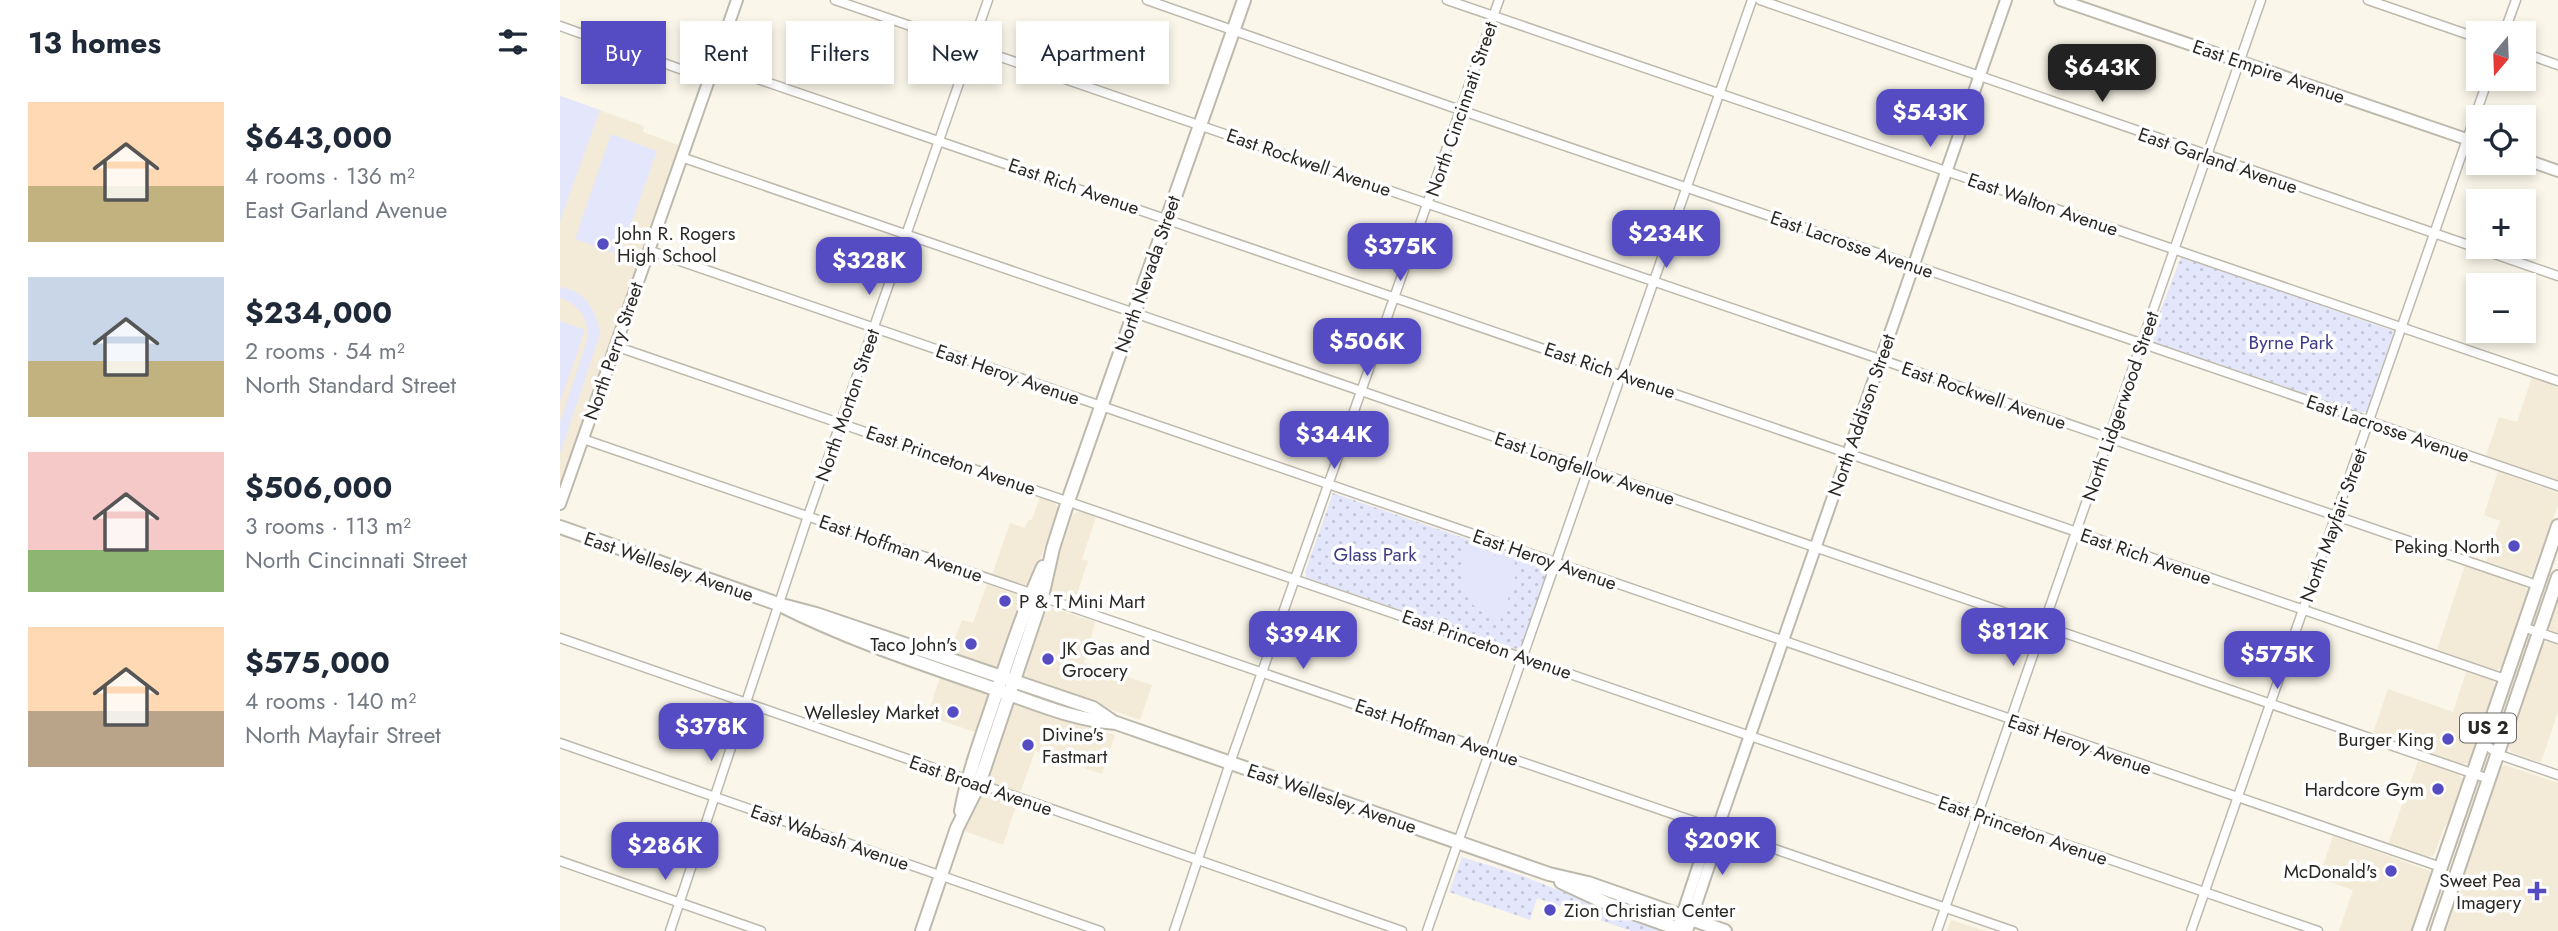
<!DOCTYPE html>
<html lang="en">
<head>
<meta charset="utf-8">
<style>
  body { margin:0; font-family:Jost,sans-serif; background:#f6f6f7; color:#1f2937; height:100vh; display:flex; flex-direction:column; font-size:26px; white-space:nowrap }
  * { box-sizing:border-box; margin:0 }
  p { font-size:23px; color:#747a83 }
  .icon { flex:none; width:38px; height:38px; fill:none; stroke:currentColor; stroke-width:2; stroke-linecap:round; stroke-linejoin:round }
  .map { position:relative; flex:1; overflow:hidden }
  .details { display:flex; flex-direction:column; background:#fff; width:560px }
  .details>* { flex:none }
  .top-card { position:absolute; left:21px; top:21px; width:665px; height:63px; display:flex; gap:14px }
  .needle { width:46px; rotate:199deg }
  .controls { position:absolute; left:1906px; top:21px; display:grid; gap:14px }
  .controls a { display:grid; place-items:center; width:70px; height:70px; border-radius:0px; background:#fff; box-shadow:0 4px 10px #0003; font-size:35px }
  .price { position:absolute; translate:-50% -60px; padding:0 16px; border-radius:14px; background:#554bc3; color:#fff; font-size:23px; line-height:46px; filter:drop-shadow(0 2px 4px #0008) }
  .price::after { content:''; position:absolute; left:50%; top:42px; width:21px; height:16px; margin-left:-10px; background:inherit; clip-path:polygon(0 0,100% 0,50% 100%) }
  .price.current { background:#222; color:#fff }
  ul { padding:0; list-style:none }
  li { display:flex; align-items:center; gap:21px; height:175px; padding:0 28px }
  li span { display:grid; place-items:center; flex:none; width:196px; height:140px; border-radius:0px; color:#555 }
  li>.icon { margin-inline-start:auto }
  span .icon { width:84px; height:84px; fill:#fffc; stroke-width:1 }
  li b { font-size:30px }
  h2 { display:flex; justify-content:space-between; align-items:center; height:84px; padding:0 28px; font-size:30px }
  .chip { padding:0 24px; border-radius:0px; background:#fff; box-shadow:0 4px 10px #0003; font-size:24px; line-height:63px }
  .chip.current { background:#554bc3; color:#fff }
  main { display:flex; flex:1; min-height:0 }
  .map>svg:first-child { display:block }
</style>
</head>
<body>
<main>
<section class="details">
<h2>13 homes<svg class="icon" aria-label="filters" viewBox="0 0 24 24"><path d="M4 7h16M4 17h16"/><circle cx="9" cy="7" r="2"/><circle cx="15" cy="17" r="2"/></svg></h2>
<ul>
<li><span style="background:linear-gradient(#ffd9b3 60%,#c2b280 0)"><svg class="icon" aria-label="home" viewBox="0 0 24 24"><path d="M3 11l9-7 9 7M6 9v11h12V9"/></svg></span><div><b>$643,000</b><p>4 rooms · 136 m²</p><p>East Garland Avenue</p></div></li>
<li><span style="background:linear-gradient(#c9d6e8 60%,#c2b280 0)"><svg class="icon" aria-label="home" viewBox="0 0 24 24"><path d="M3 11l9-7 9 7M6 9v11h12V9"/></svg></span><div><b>$234,000</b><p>2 rooms · 54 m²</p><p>North Standard Street</p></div></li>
<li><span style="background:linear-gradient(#f6c9c9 70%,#8fb573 0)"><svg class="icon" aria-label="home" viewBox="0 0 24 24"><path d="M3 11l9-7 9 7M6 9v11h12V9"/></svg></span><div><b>$506,000</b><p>3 rooms · 113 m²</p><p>North Cincinnati Street</p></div></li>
<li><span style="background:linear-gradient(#ffd9b3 60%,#b9a48a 0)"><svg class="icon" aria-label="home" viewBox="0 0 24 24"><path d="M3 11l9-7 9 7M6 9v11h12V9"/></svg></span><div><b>$575,000</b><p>4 rooms · 140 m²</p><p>North Mayfair Street</p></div></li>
</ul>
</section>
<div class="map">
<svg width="1998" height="931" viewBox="0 0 1998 931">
  <defs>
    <pattern id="grass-dots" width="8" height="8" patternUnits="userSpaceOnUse" patternTransform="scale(1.75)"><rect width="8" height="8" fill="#e4e6fb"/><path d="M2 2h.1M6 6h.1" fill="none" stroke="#c4c5d7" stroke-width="1.8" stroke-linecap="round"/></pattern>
  </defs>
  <rect width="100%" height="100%" fill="#faf6e9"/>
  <g fill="#f3ebd7">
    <polygon points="0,96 84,126 83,132 121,146 0,490"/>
    <polygon points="1972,377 1998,387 1998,481 1926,456 1939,417 1957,422"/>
    <polygon points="1938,471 1998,493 1998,505 1972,575 1967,576 1926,561 1940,521 1924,515"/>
    <polygon points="480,497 495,503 498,509 472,582 464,586 432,575 450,523 465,528 468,520 472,520"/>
    <polygon points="520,511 536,517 522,559 528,561 514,603 492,595 488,589 513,514"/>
    <polygon points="1905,565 1963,585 1968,590 1944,665 1937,670 1877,650"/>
    <polygon points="427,584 457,595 463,601 440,667 436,669 389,654 402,620 413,623"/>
    <polygon points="1998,595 1998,634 1991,631 1988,626"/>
    <polygon points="487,606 535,622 524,663 592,685 580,720 464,679 461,675 482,609"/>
    <polygon points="1987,642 1998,645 1998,712 1981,762 1979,762 1951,752 1947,743 1982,644"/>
    <polygon points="1906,672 1932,680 1936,687 1909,763 1901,764 1813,733 1828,689 1893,712"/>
    <polygon points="381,675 429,693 418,733 367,716"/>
    <polygon points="454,702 555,735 542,774 475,751 460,793 429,782 427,780 451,703"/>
    <polygon points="1858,761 1898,774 1903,779 1893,813 1883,830 1874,855 1868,857 1828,844"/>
    <polygon points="1945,765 1998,783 1998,931 1883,931 1939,769"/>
    <polygon points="420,793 428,793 457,803 443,845 404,831"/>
    <polygon points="1773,836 1870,871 1871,876 1852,931 1779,931 1793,890 1759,878"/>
    <polygon points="1391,920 1425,931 1387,931"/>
  </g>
  <g fill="url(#grass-dots)">
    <polygon points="1621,257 1834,331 1807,411 1802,413 1594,342 1592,333"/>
    <polygon points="773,493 986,566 988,571 962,646 956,649 747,578 745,572"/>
    <polygon points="902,857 960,875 1102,931 1071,931 977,898 970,920 889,892"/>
  </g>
  <g fill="#e4e6fb">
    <polygon points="0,96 40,110 0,221"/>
    <polygon points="51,134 97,151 60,255 15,239"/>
    <path d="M0 287C25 290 37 311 40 334L0 454V422L28 337C27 317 19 304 0 298Z"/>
    <polygon points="0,321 25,330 0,402"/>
    <path d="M907 546 954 562 958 569 940 622C902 606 896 584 907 546Z"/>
  </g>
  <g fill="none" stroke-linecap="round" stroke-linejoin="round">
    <g stroke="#bdb9ad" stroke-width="11">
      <g id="minor">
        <polyline points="275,0 1977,585"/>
        <polyline points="587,0 900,110 1998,486"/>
        <polyline points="887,0 1998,381"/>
        <polyline points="1200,0 1998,276"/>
        <polyline points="1808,0 1918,38"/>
        <polyline points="0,26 148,79"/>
        <polyline points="1944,33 1956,0"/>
        <polyline points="1964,53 1998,65"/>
        <polyline points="154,64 1945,679"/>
        <polyline points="121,157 1929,779"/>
        <polyline points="88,250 1881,867"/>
        <polyline points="55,346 1758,931"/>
        <polyline points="23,439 1453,931"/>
        <polyline points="1963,627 1998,639"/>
        <polyline points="0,638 842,931"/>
        <polyline points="1923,742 1937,754 1998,775"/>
        <polyline points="0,743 540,931"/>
        <polyline points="0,861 201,931"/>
        <polyline points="110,931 248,516 428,0"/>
        <polyline points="614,931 670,763 939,0"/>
        <polyline points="867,931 1192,0"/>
        <polyline points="1377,931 1701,0"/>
        <polyline points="1631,931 1928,79"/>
      </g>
    </g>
    <g stroke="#bdb9ad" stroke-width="14">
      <g id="tertiary">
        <polyline points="1500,0 1918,143"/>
        <polyline points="1964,159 1998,171"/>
        <polyline points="0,504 177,0"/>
        <polyline points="1119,924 1146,843 1157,830"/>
        <polyline points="1127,931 1156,845 1157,830 1446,0"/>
      </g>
    </g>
    <g stroke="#bdb9ad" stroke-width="16">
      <g id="primary">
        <polyline points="0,527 218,604 256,614 533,708 552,721"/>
        <path d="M218 604C287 639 360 663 432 688 473 702 513 720 556 723L989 874 1028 883 1165 931"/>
        <path d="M401 811C409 768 425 729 438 688 452 647 465 606 483 567"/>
        <polyline points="1001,882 1048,904 1124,931"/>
        <polyline points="362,931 397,828 419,784 482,597 493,548 508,501 684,0"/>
        <polyline points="1859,931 1998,526"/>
        <polyline points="1877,931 1998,577"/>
      </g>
    </g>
    <use href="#minor" stroke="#fff" stroke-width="8"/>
    <use href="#tertiary" stroke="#fff" stroke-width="10"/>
    <use href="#primary" stroke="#fff" stroke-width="12"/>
  </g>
  <g fill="#554bc3" stroke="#fff" stroke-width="2.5">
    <circle cx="43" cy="244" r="7"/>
    <circle cx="1954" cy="546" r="7"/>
    <circle cx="445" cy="601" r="7"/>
    <circle cx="411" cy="644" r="7"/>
    <circle cx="488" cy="659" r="7"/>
    <circle cx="393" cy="712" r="7"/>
    <circle cx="1888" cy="739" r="7"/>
    <circle cx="468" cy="745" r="7"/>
    <circle cx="1878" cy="789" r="7"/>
    <circle cx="1831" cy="871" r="7"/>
    <path d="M1973.5 880.5h7v7h7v7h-7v7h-7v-7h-7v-7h7z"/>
    <circle cx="990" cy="910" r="7"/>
  </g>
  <g text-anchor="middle" stroke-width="7" stroke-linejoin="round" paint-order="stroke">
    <rect fill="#fff" stroke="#6a6866" stroke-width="2" x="1900" y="713.5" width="56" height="29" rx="5"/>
    <g font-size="18" font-weight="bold" fill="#2a2824">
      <text x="1928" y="734">US 2</text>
    </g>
    <g font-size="19" fill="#2a2824" stroke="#fff">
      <text transform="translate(1709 71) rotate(19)" y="7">East Empire Avenue</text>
      <text transform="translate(901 109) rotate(-71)" y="7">North Cincinnati Street</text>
      <text transform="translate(1658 160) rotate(19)" y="7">East Garland Avenue</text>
      <text transform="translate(749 162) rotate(19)" y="7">East Rockwell Avenue</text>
      <text transform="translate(514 186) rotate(19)" y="7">East Rich Avenue</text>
      <text transform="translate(1483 204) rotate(19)" y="7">East Walton Avenue</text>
      <text transform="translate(1292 244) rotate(19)" y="7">East Lacrosse Avenue</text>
      <text transform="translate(587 274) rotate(-71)" y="7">North Nevada Street</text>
      <text transform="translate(53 351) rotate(-71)" y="7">North Perry Street</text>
      <text transform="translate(1050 370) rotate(19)" y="7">East Rich Avenue</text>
      <text transform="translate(448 374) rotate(19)" y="7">East Heroy Avenue</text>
      <text transform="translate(1424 395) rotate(19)" y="7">East Rockwell Avenue</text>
      <text transform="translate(287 405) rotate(-71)" y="7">North Morton Street</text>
      <text transform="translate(1560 406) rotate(-71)" y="7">North Lidgerwood Street</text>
      <text transform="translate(1301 415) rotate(-71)" y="7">North Addison Street</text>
      <text transform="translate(1828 428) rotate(19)" y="7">East Lacrosse Avenue</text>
      <text transform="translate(391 460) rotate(19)" y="7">East Princeton Avenue</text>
      <text transform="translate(1025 468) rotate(19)" y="7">East Longfellow Avenue</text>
      <text transform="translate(1773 525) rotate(-70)" y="7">North Mayfair Street</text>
      <text transform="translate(341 548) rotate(19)" y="7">East Hoffman Avenue</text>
      <text transform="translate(1586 556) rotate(19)" y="7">East Rich Avenue</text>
      <text transform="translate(985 559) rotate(19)" y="7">East Heroy Avenue</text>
      <text transform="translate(109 566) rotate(19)" y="7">East Wellesley Avenue</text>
      <text transform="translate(927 644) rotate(19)" y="7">East Princeton Avenue</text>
      <text transform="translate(877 732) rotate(19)" y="7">East Hoffman Avenue</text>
      <text transform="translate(1520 744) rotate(19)" y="7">East Heroy Avenue</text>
      <text transform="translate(421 785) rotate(19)" y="7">East Broad Avenue</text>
      <text transform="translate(772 798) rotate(19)" y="7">East Wellesley Avenue</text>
      <text transform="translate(1463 830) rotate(19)" y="7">East Princeton Avenue</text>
      <text transform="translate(270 837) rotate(19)" y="7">East Wabash Avenue</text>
    </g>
    <g font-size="19" fill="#2a2824" stroke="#fff" text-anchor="end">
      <text x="57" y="240" text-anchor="start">John R. Rogers<tspan x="57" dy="22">High School</tspan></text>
      <text x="1940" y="553">Peking North</text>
      <text x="459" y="608" text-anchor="start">P &amp; T Mini Mart</text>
      <text x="397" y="651">Taco John's</text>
      <text x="502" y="655" text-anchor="start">JK Gas and<tspan x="502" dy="22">Grocery</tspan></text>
      <text x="379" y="719">Wellesley Market</text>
      <text x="482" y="741" text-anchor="start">Divine's<tspan x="482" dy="22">Fastmart</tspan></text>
      <text x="1874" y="746">Burger King</text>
      <text x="1864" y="796">Hardcore Gym</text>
      <text x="1817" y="878">McDonald's</text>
      <text x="1961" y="887">Sweet Pea<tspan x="1961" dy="22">Imagery</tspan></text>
      <text x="1004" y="917" text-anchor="start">Zion Christian Center</text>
    </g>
    <g font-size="19" fill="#3d3a86" stroke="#fff">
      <text x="1731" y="349">Byrne Park</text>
      <text x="815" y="561">Glass Park</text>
    </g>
  </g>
</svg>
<div class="controls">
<a><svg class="needle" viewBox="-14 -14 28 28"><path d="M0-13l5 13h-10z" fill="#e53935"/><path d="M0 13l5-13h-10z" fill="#747a83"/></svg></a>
<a><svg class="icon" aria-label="locate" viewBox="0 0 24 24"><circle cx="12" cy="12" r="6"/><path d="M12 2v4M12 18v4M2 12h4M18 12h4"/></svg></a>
<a>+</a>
<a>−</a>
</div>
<b class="price current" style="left:1542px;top:104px">$643K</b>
<b class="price" style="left:1370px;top:149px">$543K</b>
<b class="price" style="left:1106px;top:270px">$234K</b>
<b class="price" style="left:840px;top:283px">$375K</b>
<b class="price" style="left:309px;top:297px">$328K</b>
<b class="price" style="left:807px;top:378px">$506K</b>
<b class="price" style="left:774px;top:471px">$344K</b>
<b class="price" style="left:1453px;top:668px">$812K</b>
<b class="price" style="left:743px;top:671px">$394K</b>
<b class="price" style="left:1717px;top:691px">$575K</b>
<b class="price" style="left:151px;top:763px">$378K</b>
<b class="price" style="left:1162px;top:877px">$209K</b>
<b class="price" style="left:105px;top:882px">$286K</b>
<div class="top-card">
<a class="chip current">Buy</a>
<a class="chip">Rent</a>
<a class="chip">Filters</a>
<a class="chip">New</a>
<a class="chip">Apartment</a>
</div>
</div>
</main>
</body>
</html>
